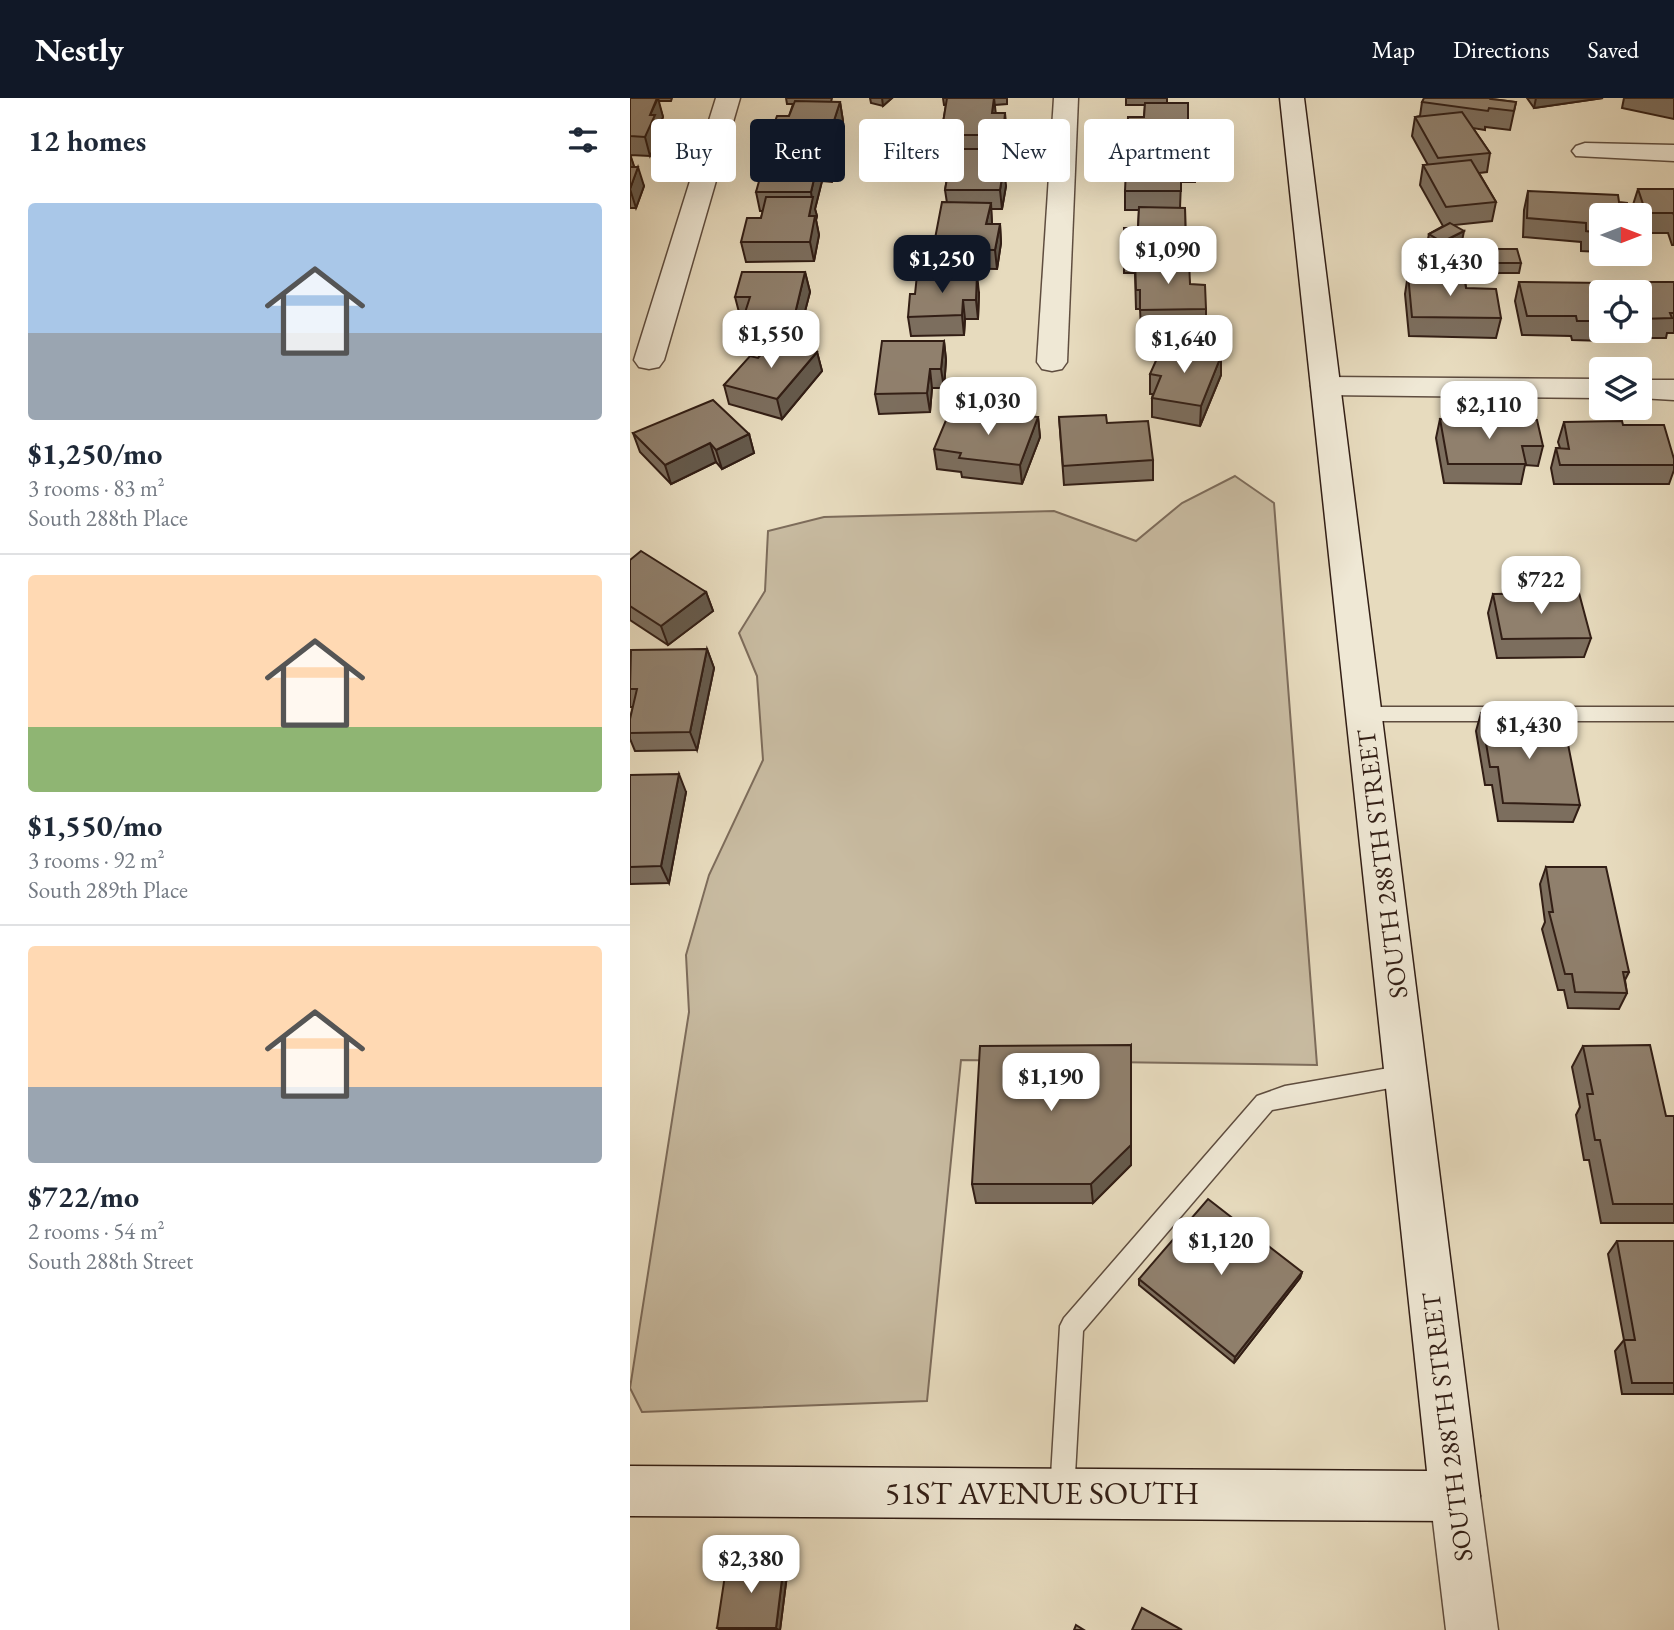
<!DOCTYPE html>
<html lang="en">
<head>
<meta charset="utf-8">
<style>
  body { margin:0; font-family:"EB Garamond",serif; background:#f2f2f3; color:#1f2937; height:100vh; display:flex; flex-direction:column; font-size:26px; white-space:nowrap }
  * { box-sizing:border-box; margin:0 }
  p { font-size:23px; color:#747a83 }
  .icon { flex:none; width:38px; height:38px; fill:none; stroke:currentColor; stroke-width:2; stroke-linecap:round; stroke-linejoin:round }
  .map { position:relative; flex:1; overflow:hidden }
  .details { display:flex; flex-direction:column; background:#fff; width:630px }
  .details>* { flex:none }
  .hud { position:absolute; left:21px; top:21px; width:665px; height:63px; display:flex; gap:14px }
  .needle { width:46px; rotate:90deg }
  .fabs { position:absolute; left:959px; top:105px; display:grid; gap:14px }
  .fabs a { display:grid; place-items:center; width:63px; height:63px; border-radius:7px; background:#fff; box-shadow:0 7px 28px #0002; font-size:35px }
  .price { position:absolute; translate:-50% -60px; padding:0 16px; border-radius:14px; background:#fff; color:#222; font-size:23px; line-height:46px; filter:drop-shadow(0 2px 4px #0008) }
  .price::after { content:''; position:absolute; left:50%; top:42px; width:21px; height:16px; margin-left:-10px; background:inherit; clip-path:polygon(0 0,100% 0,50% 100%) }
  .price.active { background:#111827; color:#fff }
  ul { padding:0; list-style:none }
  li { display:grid; align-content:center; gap:14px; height:371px; padding:0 28px }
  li+li { border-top:2px solid #e0e1e3 }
  li span { display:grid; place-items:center; height:217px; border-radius:7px; color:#555 }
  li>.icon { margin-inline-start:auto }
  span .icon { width:126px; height:126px; fill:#fffc; stroke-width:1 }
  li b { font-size:30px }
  h2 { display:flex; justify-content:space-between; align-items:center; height:84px; padding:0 28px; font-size:30px }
  .pill { padding:0 24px; border-radius:7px; background:#fff; box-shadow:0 7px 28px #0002; font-size:24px; line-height:63px }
  .pill.active { background:#111827; color:#fff }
  header { display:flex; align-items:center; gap:42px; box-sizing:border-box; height:98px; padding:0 35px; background:#111827; color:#fff }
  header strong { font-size:33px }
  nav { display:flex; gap:38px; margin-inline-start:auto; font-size:24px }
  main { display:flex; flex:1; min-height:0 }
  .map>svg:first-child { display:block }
</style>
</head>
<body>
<header>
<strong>Nestly</strong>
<nav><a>Map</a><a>Directions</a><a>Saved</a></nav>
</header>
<main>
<section class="details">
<h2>12 homes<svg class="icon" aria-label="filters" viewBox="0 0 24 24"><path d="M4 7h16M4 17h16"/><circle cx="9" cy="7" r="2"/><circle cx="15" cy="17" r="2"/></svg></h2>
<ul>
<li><span style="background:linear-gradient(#a9c7e8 60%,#9aa5b1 0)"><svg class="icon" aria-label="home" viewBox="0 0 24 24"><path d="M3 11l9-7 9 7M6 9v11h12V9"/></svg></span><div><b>$1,250/mo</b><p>3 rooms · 83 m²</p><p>South 288th Place</p></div></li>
<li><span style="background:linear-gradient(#ffd9b3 70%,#8fb573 0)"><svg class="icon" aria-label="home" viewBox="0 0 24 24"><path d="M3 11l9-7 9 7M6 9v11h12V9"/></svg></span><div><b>$1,550/mo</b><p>3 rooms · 92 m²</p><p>South 289th Place</p></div></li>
<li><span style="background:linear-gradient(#ffd9b3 65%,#9aa5b1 0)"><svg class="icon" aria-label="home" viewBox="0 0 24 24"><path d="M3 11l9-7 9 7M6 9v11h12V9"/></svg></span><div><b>$722/mo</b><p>2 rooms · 54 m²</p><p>South 288th Street</p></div></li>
</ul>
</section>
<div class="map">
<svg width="1044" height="1532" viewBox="0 0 1044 1532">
  <rect width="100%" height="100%" fill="#e7dbbe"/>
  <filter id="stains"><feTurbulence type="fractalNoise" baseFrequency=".00286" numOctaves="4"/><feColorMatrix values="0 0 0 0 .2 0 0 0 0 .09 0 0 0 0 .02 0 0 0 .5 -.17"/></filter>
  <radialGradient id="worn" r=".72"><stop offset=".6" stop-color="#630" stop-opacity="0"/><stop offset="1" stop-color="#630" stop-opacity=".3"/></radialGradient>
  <polygon fill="#c8bba1" stroke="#7d6c5b" stroke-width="2" points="605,378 644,405 687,967 331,962 297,1303 12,1314 0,1290 59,914 56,857 79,777 133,662 127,578 109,535 135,493 138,433 194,419 424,413 506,443 552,405"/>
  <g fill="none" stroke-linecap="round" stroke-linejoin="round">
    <g stroke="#5f4d3f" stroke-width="3">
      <g id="service">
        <polygon points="734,609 1044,609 1044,623 734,623 725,616"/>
        <polygon points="776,967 783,970 787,977 783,984 776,987 642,1012 453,1233 444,1395 441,1404 432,1407 423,1404 420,1395 430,1228 434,1220 627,998 655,988"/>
      </g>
    </g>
    <g stroke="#5f4d3f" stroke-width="3">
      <g id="minor">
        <polygon points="86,0 110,0 34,262 29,269 19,271 9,269 4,262"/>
        <polygon points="424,0 448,0 437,264 432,271 422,273 412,271 407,264"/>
        <polygon points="955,45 1044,47 1044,63 946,58 942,53 946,48"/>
        <polygon points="696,279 971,281 971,300 696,297 685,295 681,288 685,281"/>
        <polygon points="1010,282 1044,282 1044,302 1010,300"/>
      </g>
    </g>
    <g stroke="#5f4d3f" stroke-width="3">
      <polygon id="tertiary" points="825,1373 843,1380 850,1398 868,1532 816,1532 800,1398 807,1380"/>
    </g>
    <g stroke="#321e15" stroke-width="3">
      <polygon id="secondary" points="650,0 674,0 850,1398 843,1416 825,1423 0,1418 0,1368 797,1373"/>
    </g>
    <use href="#service" fill="#efe8d5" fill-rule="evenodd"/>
    <use href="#minor" fill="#efe8d5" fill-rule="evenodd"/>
    <use href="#tertiary" fill="#efe8d5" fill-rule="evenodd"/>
    <use href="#secondary" fill="#efe8d5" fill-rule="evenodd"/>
  </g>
  <g fill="#7c6e5e" stroke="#321e15" stroke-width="2">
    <polygon points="0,0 42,0 41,3 28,3 33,19 29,28 31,36 20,58 0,57 4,69 14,88 6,110 0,110"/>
    <polygon points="156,0 202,0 201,4 210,4 213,23 203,57 200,57 204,75 202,84 192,83 185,111 187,118 186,122 189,137 184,163 116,164 111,144 131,120 133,113 130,113 126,94 142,70 146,56 144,56 140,37 159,18 163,6 157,6"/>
    <polygon points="240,0 262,0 253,8 241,5"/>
    <polygon points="313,0 377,0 377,6 365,7 365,15 377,35 375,56 367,56 368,68 376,88 372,111 361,111 362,126 370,126 371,145 367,171 306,170 303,151 317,105 315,92 321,57 313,57 311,37 316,7 314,7"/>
    <polygon points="496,0 537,0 537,5 558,5 558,52 566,52 565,84 551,84 550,110 555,110 556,162 560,186 576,211 576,230 511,231 510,211 506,211 505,175 494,175 494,155 508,130 509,112 495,112 495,93 507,70 508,58 497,58 497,39 514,19 515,7 496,7"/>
    <polygon points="897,0 973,0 904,10"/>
    <polygon points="994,0 1044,0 1044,21 992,10"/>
    <polygon points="862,1 886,4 880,32 855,29 855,32 843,30 860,55 857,74 849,75 866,104 862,123 824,127 832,143 817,151 861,156 862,151 891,165 889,175 863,175 862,173 862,177 834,178 836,190 871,220 866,240 779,238 775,196 778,176 816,177 813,161 814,152 811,154 797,146 799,136 813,128 790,87 793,67 798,67 782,38 785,19 790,18 792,4"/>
    <polygon points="1008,91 1044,91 1044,147 1042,147 1038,135 1011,135 1010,117 1005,117 1002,110"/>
    <polygon points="898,93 971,117 971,154 951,153 951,144 893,139 894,112"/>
    <polygon points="175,174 180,194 167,244 149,243 187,254 192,273 152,321 99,306 94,287 128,260 143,243 117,243 112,224 114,218 110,218 105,199"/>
    <polygon points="889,184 971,194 971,233 982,233 980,238 976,238 975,243 942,242 941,238 892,237 885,203"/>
    <polygon points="986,184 1044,184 1044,235 1037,235 1036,240 991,240 988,233 1010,233 1010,194 983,194"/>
    <polygon points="349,195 348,221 335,221 334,237 281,238 278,219"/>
    <polygon points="314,243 316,262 314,290 302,290 300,314 249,316 245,296"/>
    <polygon points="591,258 591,277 570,328 522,319 522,300 523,296 520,296 520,276"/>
    <polygon points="408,319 410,339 392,386 332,379 331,374 307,371 304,351 358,320"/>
    <polygon points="429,319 477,325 523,362 523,382 434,387"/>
    <polygon points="810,321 913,348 908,368 895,367 891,386 814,385 806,340"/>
    <polygon points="934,324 993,327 1044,361 1044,372 1039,386 924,386 921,370 926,350 930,350 928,344"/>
    <polygon points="3,335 119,336 124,355 92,371 86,364 41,386 10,354"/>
    <polygon points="0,462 76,494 83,513 38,547 0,522"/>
    <polygon points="863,496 961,540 954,559 867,560 858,515"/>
    <polygon points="77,551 84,570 67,652 5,653 0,641 0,621 3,609 0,609 0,555"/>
    <polygon points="851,615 904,636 950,707 943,724 868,723 862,687 855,687 846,633"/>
    <polygon points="0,677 56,694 39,785 0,786"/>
    <polygon points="916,769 999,874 995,882 997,895 989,911 938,910 934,892 928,892 912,831 915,824 910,786"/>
    <polygon points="501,947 501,1067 463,1105 346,1105 342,1086"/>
    <polygon points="953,948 1036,1018 1044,1018 1044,1125 971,1125 959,1062 954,1062 946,1017 950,1009 942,969"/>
    <polygon points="987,1143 1044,1143 1044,1296 992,1296 985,1253 994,1242 978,1156"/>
    <polygon points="672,1174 670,1180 604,1265 509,1187 509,1181"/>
    <polygon points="158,1469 150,1532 90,1532 87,1530"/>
  </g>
  <g fill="#655a4c" stroke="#321e15" stroke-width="2">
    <polygon points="28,0 33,19 29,28 31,36 20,58 15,39 20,17"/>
    <polygon points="252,0 262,0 253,8"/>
    <polygon points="364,0 366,17 362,15"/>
    <polygon points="906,0 973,0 904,10"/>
    <polygon points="210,4 213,23 203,57 199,38"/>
    <polygon points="375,15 377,35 375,56 373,37"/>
    <polygon points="367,51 368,70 364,68"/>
    <polygon points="0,56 5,71 0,83"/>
    <polygon points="200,56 204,75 202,84 198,64"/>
    <polygon points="188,64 192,83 185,111 187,118 186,122 189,137 184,163 180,144 179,118 182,101 181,94"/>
    <polygon points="374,68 376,88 372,111 370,92"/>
    <polygon points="8,69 14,88 6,110 0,91"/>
    <polygon points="361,105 362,125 358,145 356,126"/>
    <polygon points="370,126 371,145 367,171 365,152"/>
    <polygon points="834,133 832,143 811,154 812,144"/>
    <polygon points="175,174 180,194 167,244 163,224"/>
    <polygon points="347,176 349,195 348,221 346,202"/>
    <polygon points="333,202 335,221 334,237 332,217"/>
    <polygon points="314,243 316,262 314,290 311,271"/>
    <polygon points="187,254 192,273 152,321 147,301"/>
    <polygon points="591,258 591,277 570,328 571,308"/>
    <polygon points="300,271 302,290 300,314 297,295"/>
    <polygon points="408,319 410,339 392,386 390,367"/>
    <polygon points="119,336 124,355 92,371 86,352"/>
    <polygon points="80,345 86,364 41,386 35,367"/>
    <polygon points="76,494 83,513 38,547 31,528"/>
    <polygon points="77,551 84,570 67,652 60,634"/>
    <polygon points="49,676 56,694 39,785 31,768"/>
    <polygon points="501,947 501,1067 463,1105 461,1086"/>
    <polygon points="672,1174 670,1180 604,1265 605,1259"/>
    <polygon points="154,1465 158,1469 150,1532 149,1532 146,1530"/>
  </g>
  <g fill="#90806d" stroke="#321e15" stroke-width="2">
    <polygon points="0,0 27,0 20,17 25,17 15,39 0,38"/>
    <polygon points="317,0 364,0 362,15 375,15 373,37 311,37"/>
    <polygon points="794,0 862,0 861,1 886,4 884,13 859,10 858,13 792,4"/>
    <polygon points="165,3 210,4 199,38 140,37 147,18 159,18"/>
    <polygon points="515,5 558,5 558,39 497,39 498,19 514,19"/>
    <polygon points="832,14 860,55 808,60 785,19"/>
    <polygon points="322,51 367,51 364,68 374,68 370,92 315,92"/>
    <polygon points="148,52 191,52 190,56 200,56 198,64 188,64 181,94 126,94 133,69 142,70"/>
    <polygon points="508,52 566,52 565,65 551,65 551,93 495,93 496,70 507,70"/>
    <polygon points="841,62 866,104 816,109 793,67"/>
    <polygon points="0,69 8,69 0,91"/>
    <polygon points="1008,91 1044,91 1044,117 1043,115 1016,115"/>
    <polygon points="898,93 988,97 989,104 997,105 998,117 971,117 971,135 956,133 956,125 897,120"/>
    <polygon points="136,99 183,99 179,118 185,118 180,144 111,144 117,120 131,120"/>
    <polygon points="312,104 361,105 356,126 370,126 365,152 303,151"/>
    <polygon points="509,109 555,110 556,155 494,155 494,130 508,130"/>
    <polygon points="820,125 834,133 812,144 799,136"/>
    <polygon points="815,151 859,151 864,167 818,168"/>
    <polygon points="862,151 887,151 891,165 865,165"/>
    <polygon points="505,162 559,162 560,186 575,187 576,211 510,212 510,192 506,192"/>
    <polygon points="112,174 175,174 163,224 112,224 120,199 105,199"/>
    <polygon points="347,176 346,202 333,202 332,217 278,219 280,196 285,196 287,177"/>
    <polygon points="778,176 834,177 836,190 866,191 871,220 782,219"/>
    <polygon points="889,184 976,185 979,194 971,194 971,223 947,223 946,218 897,218"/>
    <polygon points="986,184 1044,184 1044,215 1040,215 1042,220 1010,221 1010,194 989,194"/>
    <polygon points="144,242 187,254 147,301 94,287 120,258 128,260"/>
    <polygon points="252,243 314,243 311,271 300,271 297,295 245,296"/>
    <polygon points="533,247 591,258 571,308 522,300 531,278 520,276"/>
    <polygon points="83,302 119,336 86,352 80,345 35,367 3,335"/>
    <polygon points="361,314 408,319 390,367 329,360 331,355 304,351 319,315 358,320"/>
    <polygon points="476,317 477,325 518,323 523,362 433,368 429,319"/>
    <polygon points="810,321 907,322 913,348 892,348 896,366 818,366"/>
    <polygon points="992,323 993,327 1034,327 1044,361 1044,367 930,367 926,350 939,351 934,324"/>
    <polygon points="11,453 76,494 31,528 0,508 0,462"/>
    <polygon points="949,495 961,540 872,541 863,496"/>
    <polygon points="77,551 60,634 0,635 0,621 7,591 0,591 1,552"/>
    <polygon points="851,615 900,615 904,636 936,636 950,707 873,705 868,669 860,669"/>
    <polygon points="49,676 31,768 0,769 0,677"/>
    <polygon points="916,769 976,769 999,874 993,874 997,895 945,894 942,876 935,876 919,814 923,814"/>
    <polygon points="501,947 501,1047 461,1086 342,1086 350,948"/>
    <polygon points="1020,947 1036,1018 1044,1018 1044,1106 983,1106 970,1042 965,1042 957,996 963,996 953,948"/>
    <polygon points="578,1101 672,1174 605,1259 509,1181"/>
    <polygon points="987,1143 1044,1143 1044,1285 1002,1285 994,1242 1005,1242"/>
    <polygon points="97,1464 154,1465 146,1530 87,1530"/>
    <polygon points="512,1510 552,1532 502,1532"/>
    <polygon points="446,1527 454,1532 444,1532"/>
  </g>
  <g text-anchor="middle" stroke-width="6" stroke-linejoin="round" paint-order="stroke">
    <g font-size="26" fill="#321e15" stroke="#efe8d5">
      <text transform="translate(752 766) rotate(-97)" y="9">SOUTH 288TH STREET</text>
      <text transform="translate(817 1329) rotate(-97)" y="9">SOUTH 288TH STREET</text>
    </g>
    <g font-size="32" fill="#321e15" stroke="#efe8d5">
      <text x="412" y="1406">51ST AVENUE SOUTH</text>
    </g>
  </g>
  <rect width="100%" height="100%" filter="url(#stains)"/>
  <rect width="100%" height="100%" fill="url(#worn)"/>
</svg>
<div class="fabs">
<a><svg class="needle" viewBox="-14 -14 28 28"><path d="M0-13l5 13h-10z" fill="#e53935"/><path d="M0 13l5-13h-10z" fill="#747a83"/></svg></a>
<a><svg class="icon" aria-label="locate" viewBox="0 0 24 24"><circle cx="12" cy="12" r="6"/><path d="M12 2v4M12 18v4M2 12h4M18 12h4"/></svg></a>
<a><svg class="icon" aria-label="layers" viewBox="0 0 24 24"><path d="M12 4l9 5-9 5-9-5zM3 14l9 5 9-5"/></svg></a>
</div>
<b class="price" style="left:538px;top:188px">$1,090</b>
<b class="price active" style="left:312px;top:197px">$1,250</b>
<b class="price" style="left:820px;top:200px">$1,430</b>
<b class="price" style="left:141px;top:272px">$1,550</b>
<b class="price" style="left:554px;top:277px">$1,640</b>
<b class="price" style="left:358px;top:339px">$1,030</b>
<b class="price" style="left:859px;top:343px">$2,110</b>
<b class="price" style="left:911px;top:518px">$722</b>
<b class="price" style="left:899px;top:663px">$1,430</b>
<b class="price" style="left:421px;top:1015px">$1,190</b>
<b class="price" style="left:591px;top:1179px">$1,120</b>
<b class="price" style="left:121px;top:1497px">$2,380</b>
<div class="hud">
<a class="pill">Buy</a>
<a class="pill active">Rent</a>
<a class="pill">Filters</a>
<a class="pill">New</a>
<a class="pill">Apartment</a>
</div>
</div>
</main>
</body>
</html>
